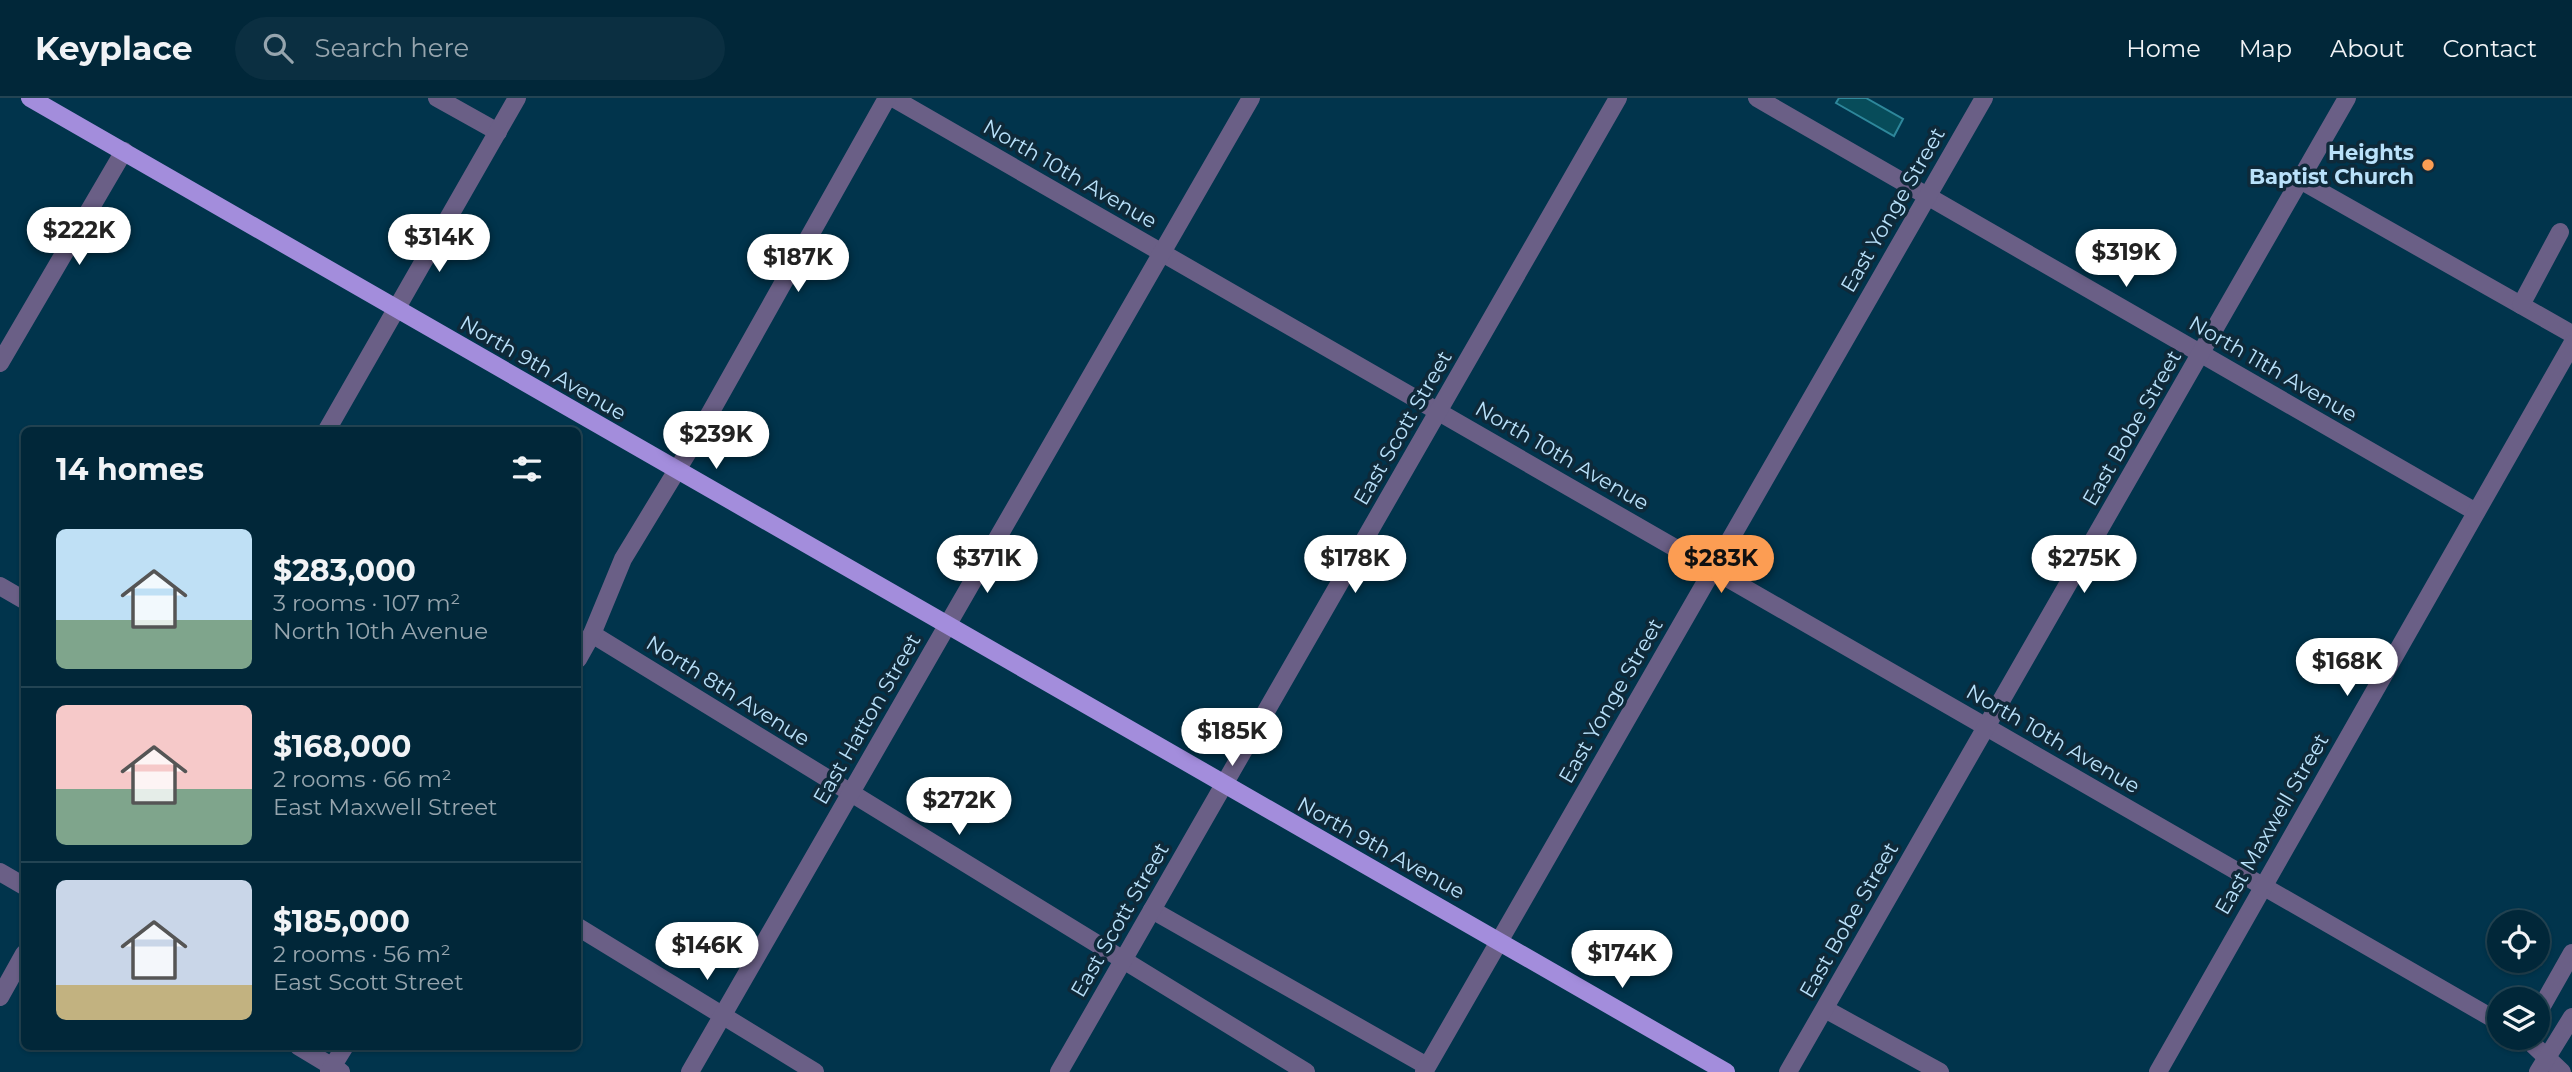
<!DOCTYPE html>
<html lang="en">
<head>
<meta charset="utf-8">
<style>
  body { margin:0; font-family:Montserrat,sans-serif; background:#0b2f41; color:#f1f3f6; height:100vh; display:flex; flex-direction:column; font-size:26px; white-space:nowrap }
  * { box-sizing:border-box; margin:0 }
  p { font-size:23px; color:#96a5ae }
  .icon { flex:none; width:38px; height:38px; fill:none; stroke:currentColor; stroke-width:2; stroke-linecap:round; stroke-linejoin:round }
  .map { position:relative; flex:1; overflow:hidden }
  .drawer { position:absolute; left:21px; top:329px; width:560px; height:623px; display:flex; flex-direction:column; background:#012739; border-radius:10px; box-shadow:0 2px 5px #0004,0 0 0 2px #234453 }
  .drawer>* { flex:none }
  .fabs { position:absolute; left:2487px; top:812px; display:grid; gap:14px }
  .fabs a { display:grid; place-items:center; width:63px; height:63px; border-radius:50%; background:#012739; box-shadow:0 2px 5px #0004,0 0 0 2px #234453; font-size:35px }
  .price { position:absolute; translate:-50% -60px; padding:0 16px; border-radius:24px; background:#fff; color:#222; font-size:23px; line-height:46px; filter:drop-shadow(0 2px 4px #0008) }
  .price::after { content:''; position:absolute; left:50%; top:42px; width:21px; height:16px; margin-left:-10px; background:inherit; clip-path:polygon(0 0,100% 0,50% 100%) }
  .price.on { background:#fc9d53; color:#111 }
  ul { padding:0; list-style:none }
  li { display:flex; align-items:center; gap:21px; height:175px; padding:0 35px }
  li+li { border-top:2px solid #234453 }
  li span { display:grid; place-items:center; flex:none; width:196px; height:140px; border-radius:10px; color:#555 }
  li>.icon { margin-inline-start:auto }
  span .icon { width:84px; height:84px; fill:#fffc; stroke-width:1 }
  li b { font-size:30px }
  h2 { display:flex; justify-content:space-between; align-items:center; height:84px; padding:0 35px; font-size:30px }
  header { display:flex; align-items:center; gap:42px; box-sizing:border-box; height:98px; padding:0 35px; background:#012739; border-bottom:2px solid #234453 }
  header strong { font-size:33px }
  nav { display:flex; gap:38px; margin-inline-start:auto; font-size:24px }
  .search { width:490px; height:63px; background:#0b2f41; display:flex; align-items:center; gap:18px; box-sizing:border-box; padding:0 24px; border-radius:38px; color:#96a5ae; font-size:26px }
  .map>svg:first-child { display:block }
</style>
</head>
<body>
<header>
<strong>Keyplace</strong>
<div class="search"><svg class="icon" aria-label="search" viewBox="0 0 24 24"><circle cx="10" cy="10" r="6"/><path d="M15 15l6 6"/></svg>Search here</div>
<nav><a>Home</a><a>Map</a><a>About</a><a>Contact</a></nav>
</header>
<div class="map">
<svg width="2572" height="974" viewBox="0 0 2572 974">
  <rect width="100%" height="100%" fill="#01344c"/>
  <polygon fill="#074c5a" stroke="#2e879b" stroke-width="2" points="1839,0 1866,0 1903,21 1894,38 1836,5"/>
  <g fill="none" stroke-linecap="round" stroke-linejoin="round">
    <g stroke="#6a5f86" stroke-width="18">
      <polyline points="437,0 498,34"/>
      <polyline points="893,0 2499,924"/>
      <polyline points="1757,0 2476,414"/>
      <polyline points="2300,82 2572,236"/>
      <polyline points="2521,207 2560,134"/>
      <polyline points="0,265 124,53"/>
      <polyline points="327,332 517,0"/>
      <polyline points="0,488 24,502"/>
      <polyline points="592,536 1306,974"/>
      <polyline points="578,561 592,536 623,461 691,349 887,0"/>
      <polyline points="0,774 24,788"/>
      <polyline points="1152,812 1427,968"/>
      <polyline points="578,829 815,974"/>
      <polyline points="0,899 24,856"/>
      <polyline points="1825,911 1940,974"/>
      <polyline points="2538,915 2572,855"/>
      <polyline points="2526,940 2562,974"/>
      <polyline points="298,948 341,974"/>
      <polyline points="329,974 345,948"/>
      <polyline points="690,974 1251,0"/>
      <polyline points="1059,974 1618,0"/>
      <polyline points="1424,974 1984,0"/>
      <polyline points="1788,974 2347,0"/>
      <polyline points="2158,974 2572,246"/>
      <polyline points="2538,974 2572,919"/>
    </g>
    <polyline stroke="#a38ddc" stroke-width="18" points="30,0 1726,974"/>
  </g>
  <circle fill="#fc9d53" stroke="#0e2939" stroke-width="2.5" cx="2428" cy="67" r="7"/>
  <g text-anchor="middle" stroke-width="7" stroke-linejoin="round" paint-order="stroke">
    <g font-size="21" font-weight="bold" fill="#b9e1fa" stroke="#0e2939" text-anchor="end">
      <text x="2414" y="62">Heights<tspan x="2414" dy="24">Baptist Church</tspan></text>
    </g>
    <g font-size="21" fill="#b9e1fa" stroke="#0e2939">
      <text transform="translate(1070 76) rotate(30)" y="7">North 10th Avenue</text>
      <text transform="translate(1893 112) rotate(-60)" y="7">East Yonge Street</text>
      <text transform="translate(543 270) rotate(30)" y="7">North 9th Avenue</text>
      <text transform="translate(2273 271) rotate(30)" y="7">North 11th Avenue</text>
      <text transform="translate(1403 330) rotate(-60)" y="7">East Scott Street</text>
      <text transform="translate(2132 330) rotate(-60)" y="7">East Bobe Street</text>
      <text transform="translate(1562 358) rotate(30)" y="7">North 10th Avenue</text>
      <text transform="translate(728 593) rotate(32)" y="7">North 8th Avenue</text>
      <text transform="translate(1611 603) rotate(-60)" y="7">East Yonge Street</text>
      <text transform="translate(867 621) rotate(-60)" y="7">East Hatton Street</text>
      <text transform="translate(2053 641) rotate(30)" y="7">North 10th Avenue</text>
      <text transform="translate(2272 726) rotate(-60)" y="7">East Maxwell Street</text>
      <text transform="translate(1381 750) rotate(29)" y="7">North 9th Avenue</text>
      <text transform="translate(1120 822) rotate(-60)" y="7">East Scott Street</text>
      <text transform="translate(1849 822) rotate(-60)" y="7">East Bobe Street</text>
    </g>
  </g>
</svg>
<div class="fabs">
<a><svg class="icon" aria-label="locate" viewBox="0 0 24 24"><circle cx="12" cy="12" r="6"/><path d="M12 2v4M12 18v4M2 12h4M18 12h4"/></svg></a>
<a><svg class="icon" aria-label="layers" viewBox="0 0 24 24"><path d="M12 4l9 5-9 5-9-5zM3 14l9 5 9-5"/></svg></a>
</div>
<b class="price" style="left:79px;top:169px">$222K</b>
<b class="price" style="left:439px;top:176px">$314K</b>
<b class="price" style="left:2126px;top:191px">$319K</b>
<b class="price" style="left:798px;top:196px">$187K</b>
<b class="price" style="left:716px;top:373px">$239K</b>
<b class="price" style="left:987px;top:497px">$371K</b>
<b class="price" style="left:1355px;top:497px">$178K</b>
<b class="price on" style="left:1721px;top:497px">$283K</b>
<b class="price" style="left:2084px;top:497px">$275K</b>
<b class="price" style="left:2347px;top:600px">$168K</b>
<b class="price" style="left:1232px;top:670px">$185K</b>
<b class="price" style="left:959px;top:739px">$272K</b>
<b class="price" style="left:707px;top:884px">$146K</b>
<b class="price" style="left:1622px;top:892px">$174K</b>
<section class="drawer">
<h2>14 homes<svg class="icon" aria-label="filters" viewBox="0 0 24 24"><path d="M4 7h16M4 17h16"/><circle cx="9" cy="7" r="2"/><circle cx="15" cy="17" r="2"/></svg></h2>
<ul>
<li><span style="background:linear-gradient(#bfe0f5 65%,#7fa58c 0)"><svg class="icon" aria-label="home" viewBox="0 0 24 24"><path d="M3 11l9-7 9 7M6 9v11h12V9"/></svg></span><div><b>$283,000</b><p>3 rooms · 107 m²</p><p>North 10th Avenue</p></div></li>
<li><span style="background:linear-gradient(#f6c9c9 60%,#7fa58c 0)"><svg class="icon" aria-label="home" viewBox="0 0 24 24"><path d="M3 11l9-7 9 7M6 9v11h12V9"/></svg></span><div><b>$168,000</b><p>2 rooms · 66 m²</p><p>East Maxwell Street</p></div></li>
<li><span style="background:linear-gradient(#c9d6e8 75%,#c2b280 0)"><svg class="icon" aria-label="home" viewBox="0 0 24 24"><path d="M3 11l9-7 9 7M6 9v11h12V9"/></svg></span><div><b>$185,000</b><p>2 rooms · 56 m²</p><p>East Scott Street</p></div></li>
</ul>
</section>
</div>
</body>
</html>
